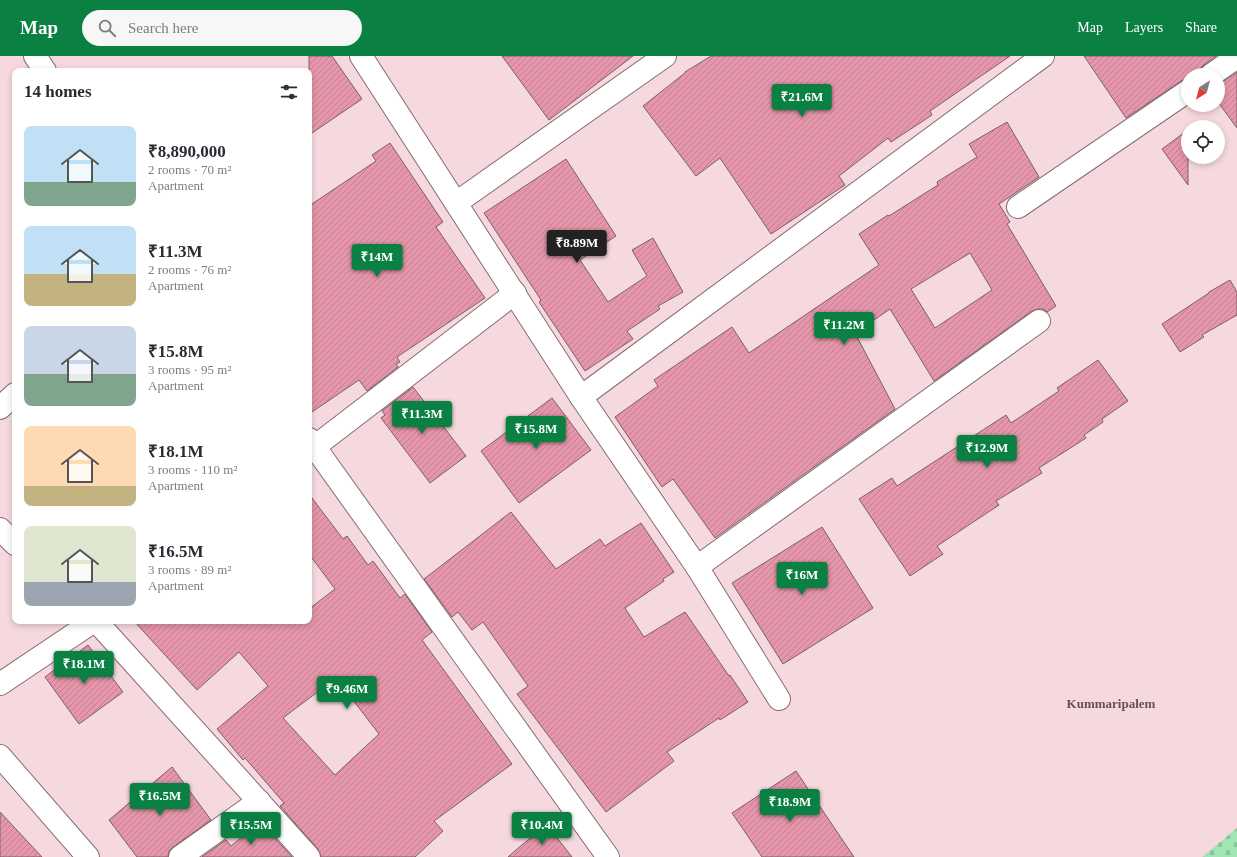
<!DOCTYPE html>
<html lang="en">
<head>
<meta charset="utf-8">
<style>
  body { margin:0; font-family:Georgia,serif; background:#f7f7f7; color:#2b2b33; height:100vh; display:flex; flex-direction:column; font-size:15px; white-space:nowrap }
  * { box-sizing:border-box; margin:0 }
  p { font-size:13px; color:#7c7c81 }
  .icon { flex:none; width:22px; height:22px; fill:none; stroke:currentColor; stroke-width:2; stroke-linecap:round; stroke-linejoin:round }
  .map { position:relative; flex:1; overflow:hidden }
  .panel { position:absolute; left:12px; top:12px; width:300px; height:556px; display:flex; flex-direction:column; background:#fff; border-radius:8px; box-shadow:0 2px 6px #0003 }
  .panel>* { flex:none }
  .needle { width:26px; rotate:216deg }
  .fabs { position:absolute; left:1181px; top:12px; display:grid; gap:8px }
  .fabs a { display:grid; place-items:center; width:44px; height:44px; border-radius:50%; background:#fff; box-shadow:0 2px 6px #0003; font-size:20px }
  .price { position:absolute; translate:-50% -34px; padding:0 9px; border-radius:4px; background:#0b8043; color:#fff; font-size:13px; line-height:26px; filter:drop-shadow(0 1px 2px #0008) }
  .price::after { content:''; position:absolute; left:50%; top:24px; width:12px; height:9px; margin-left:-6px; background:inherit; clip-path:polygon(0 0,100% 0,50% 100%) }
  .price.selected { background:#222; color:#fff }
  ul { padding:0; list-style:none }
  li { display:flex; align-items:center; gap:12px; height:100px; padding:0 12px }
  li span { display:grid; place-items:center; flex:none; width:112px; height:80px; border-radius:8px; color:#555 }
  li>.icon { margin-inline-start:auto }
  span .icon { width:48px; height:48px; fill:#fffc; stroke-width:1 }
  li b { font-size:17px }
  h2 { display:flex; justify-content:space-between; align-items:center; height:48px; padding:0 12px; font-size:17px }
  header { display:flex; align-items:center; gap:24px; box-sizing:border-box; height:56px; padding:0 20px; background:#0b8043; color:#fff }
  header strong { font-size:19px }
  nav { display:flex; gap:22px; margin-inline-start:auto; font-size:14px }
  .search { width:280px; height:36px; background:#f7f7f7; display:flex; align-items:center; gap:10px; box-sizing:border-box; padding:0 14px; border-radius:22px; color:#7c7c81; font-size:15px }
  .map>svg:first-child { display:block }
</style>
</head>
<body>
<header>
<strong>Map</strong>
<div class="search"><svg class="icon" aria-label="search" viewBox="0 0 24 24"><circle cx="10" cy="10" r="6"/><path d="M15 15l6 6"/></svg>Search here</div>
<nav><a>Map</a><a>Layers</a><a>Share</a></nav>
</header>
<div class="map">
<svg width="1237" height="801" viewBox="0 0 1237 801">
  <defs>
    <pattern id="cemetery-stones" width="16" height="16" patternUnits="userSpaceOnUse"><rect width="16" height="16" fill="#a0e5b3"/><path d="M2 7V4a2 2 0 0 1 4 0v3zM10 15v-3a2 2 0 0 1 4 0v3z" fill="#89c399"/></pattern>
    <pattern id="building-hatch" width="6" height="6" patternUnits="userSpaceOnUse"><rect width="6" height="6" fill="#e696ab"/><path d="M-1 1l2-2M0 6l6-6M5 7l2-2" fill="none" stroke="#c48092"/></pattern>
  </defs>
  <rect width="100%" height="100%" fill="#f6d9df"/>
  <polygon fill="url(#cemetery-stones)" points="1237,772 1237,801 1202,801"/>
  <g fill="url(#building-hatch)" stroke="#796166" fill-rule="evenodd">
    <polygon points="309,0 332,0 362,43 309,79"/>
    <polygon points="502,0 633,0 549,64"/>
    <polygon points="711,0 1010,0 930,55 932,59 891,86 888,82 839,120 845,129 771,178 720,102 696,120 643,50 685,17 685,16"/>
    <polygon points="1084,0 1216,0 1204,9 1200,13 1199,19 1188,19 1188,23 1181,25 1126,62"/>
    <polygon points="1237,16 1237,72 1218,46 1218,29"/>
    <path d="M1007 66 1039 121 999 148 1010 166 1007 168 1056 250 1047 256 1044 253H1038L1032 255 934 325 890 253 855 277 895 353 715 482 673 423 662 431 615 361 658 330 654 324 732 271 749 297 879 209 859 178 888 159 889 160 938 129 937 126 977 101 969 88ZM970 197 992 234 935 272 911 233Z"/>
    <polygon points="1188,74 1188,129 1162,93"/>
    <polygon points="390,87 443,166 436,171 485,242 397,301 400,306 396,308 398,311 367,335 359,324 309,358 309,150 376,105 372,99"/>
    <polygon points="566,103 616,180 580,204 608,246 647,220 632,194 653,182 683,236 658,250 660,253 627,275 633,283 585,315 539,246 541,244 484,157"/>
    <polygon points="1230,224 1237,236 1237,259 1202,279 1204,281 1180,296 1162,268 1209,237 1209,236"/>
    <polygon points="1098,304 1128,345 1102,363 1103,366 1084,379 1086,382 1039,412 1042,417 996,445 999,449 937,490 943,498 910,520 859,443 892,422 897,430 1006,359 1011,367 1059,335 1057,332"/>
    <polygon points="413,331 466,400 430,427 381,362 385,359 382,355"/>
    <polygon points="552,342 591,394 519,447 481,395"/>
    <path d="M309 438 343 483 347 480 368 509 373 505 400 542 405 538 432 576 422 584 512 708 434 765 443 775 415 801H321L318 793 280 750 284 747 245 702 243 704 217 673 268 630 239 596 197 634 134 565H309V553L335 533 309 498ZM336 622 379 678 335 719 283 662Z"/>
    <polygon points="511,456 556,513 600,483 605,490 641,467 674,516 663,523 664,525 625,552 644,581 685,556 729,620 730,619 748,646 720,664 719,662 667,696 674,705 606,756 517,638 528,630 483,566 472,574 458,556 452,561 424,523"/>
    <polygon points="822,471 873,552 783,608 732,527"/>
    <polygon points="88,589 123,636 79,668 45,621"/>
    <polygon points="172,711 211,764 173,791 169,795 168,801 137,801 109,764"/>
    <polygon points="796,715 854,801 762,801 732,757"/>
    <polygon points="0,756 42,801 0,801"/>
    <polygon points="260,766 292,801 202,801 226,784 231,790"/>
    <polygon points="547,769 572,801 508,801 523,788"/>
  </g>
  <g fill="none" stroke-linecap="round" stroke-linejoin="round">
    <g stroke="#856c72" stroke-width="24">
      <g id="street">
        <polyline points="35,0 45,15"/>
        <polyline points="361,0 581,341 697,511 779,643"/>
        <polyline points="1211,19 1237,1"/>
        <polyline points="456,147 665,0"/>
        <polyline points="1018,151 1188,35"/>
        <polyline points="581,341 1043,0"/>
        <polyline points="0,352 15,338"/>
        <polyline points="309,383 608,801"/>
        <polyline points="309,395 515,237"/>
        <polyline points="0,473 15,488"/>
        <polyline points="697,511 1039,265"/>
        <polyline points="96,565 309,801"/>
        <polyline points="0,628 94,565"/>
        <polyline points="0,700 88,801"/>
        <polyline points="180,801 259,745"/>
      </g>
    </g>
    <use href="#street" stroke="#fff" stroke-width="22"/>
  </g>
  <g text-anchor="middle" stroke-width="3" stroke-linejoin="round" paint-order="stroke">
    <g font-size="13" font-weight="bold" fill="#685056" stroke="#f6d9df">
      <text x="1111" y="652">Kummaripalem</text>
    </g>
  </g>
</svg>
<div class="fabs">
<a><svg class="needle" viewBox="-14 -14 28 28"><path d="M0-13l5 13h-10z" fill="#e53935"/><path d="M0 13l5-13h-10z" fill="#7c7c81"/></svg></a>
<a><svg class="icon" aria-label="locate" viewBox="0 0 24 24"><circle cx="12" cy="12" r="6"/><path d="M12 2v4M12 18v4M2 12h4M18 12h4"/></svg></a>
</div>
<b class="price" style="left:802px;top:62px">₹21.6M</b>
<b class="price selected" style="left:577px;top:208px">₹8.89M</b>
<b class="price" style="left:377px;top:222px">₹14M</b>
<b class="price" style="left:844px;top:290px">₹11.2M</b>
<b class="price" style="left:422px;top:379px">₹11.3M</b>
<b class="price" style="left:536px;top:394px">₹15.8M</b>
<b class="price" style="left:987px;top:413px">₹12.9M</b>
<b class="price" style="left:802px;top:540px">₹16M</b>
<b class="price" style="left:84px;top:629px">₹18.1M</b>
<b class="price" style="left:347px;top:654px">₹9.46M</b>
<b class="price" style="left:160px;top:761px">₹16.5M</b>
<b class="price" style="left:790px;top:767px">₹18.9M</b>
<b class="price" style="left:251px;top:790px">₹15.5M</b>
<b class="price" style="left:542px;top:790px">₹10.4M</b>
<section class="panel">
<h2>14 homes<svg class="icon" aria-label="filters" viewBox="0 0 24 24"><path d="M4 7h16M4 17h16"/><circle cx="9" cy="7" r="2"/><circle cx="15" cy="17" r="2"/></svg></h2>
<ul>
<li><span style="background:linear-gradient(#bfe0f5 70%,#7fa58c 0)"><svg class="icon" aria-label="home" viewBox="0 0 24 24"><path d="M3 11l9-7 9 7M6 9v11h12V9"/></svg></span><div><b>₹8,890,000</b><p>2 rooms · 70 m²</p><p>Apartment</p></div></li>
<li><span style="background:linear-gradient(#bfe0f5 60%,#c2b280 0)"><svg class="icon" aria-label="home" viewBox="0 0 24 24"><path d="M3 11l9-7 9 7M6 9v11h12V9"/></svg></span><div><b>₹11.3M</b><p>2 rooms · 76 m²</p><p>Apartment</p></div></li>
<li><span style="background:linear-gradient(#c9d6e8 60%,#7fa58c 0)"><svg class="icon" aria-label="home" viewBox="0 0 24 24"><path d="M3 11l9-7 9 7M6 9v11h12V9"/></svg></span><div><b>₹15.8M</b><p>3 rooms · 95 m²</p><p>Apartment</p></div></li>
<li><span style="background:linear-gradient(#ffd9b3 75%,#c2b280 0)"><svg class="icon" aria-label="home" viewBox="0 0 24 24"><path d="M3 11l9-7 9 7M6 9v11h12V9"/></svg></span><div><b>₹18.1M</b><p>3 rooms · 110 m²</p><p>Apartment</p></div></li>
<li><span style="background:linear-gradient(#dfe7d0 70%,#9aa5b1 0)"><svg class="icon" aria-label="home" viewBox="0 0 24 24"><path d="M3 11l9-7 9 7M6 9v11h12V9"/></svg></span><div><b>₹16.5M</b><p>3 rooms · 89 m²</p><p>Apartment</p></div></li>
</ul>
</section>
</div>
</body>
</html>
